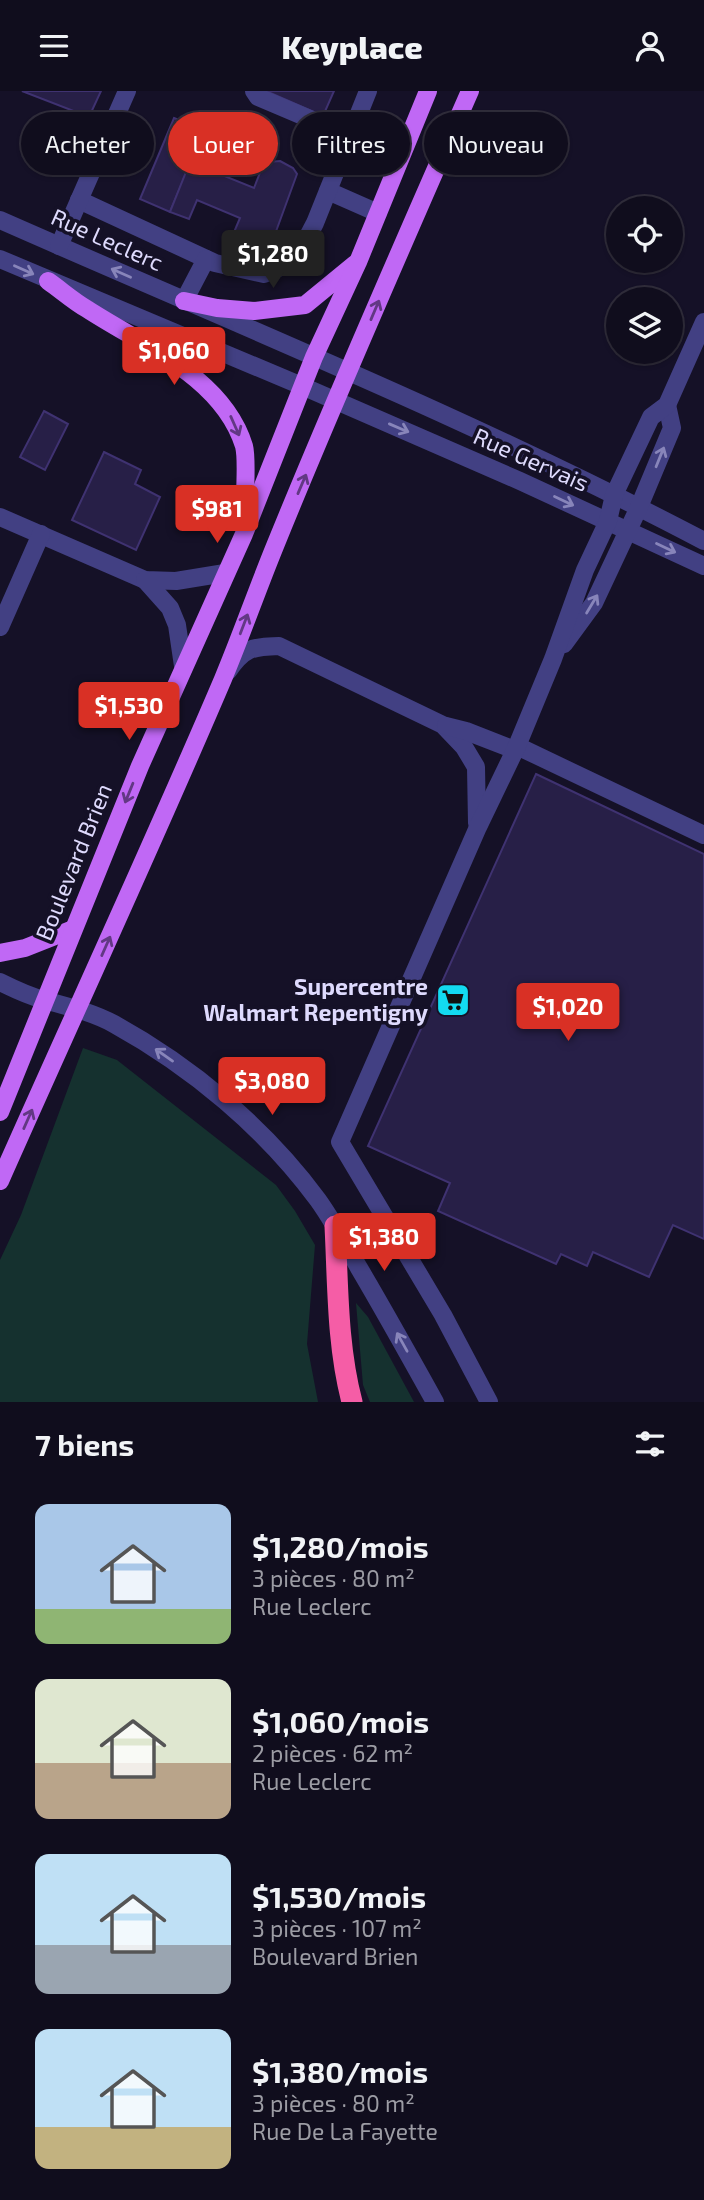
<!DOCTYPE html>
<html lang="fr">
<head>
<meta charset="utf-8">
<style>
  body { margin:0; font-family:"Exo 2",sans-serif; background:#191626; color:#f1f3f6; height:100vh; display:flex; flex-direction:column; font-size:26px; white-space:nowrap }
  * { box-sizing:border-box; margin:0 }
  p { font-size:23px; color:#9c9ca4 }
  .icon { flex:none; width:38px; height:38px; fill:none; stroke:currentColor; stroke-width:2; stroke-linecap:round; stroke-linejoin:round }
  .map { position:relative; height:1311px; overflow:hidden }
  .sheet { display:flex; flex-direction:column; background:#100d1d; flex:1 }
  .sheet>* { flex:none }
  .banner { position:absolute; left:21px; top:21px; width:663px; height:63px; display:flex; gap:14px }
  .buttons { position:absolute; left:606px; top:105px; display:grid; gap:14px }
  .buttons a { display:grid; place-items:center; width:77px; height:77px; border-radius:50%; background:#100d1d; box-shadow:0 2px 5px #0004,0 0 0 2px #302d3b; font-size:35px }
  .price { position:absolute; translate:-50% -60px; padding:0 16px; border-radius:7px; background:#d93025; color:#fff; font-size:23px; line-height:46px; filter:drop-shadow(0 2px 4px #0008) }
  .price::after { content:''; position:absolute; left:50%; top:42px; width:21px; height:16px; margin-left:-10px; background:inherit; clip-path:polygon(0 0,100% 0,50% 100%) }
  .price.active { background:#222; color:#fff }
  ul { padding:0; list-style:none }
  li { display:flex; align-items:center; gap:21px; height:175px; padding:0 35px }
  li span { display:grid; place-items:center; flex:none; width:196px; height:140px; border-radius:14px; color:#555 }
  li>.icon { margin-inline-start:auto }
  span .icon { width:84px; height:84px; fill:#fffc; stroke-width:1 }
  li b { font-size:30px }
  h2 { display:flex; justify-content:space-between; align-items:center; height:84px; padding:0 35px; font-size:30px }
  .chip { padding:0 24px; border-radius:32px; background:#100d1d; box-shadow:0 2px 5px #0004,0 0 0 2px #302d3b; font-size:24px; line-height:63px }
  .chip.active { background:#d93025; color:#fff }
  header { display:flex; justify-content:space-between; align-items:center; height:91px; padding:0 35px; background:#100d1d; font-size:32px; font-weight:800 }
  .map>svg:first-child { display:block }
</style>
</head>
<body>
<header><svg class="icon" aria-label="menu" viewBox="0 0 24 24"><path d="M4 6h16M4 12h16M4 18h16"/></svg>Keyplace<svg class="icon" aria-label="person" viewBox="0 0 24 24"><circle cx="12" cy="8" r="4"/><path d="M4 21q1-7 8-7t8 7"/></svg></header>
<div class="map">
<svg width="704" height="1311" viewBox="0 0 704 1311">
  <rect width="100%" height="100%" fill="#151127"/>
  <g fill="#15312f">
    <polygon points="83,957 117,969 276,1094 295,1120 315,1154 307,1253 318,1311 0,1311 0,1169 21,1124"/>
    <polygon points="356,1212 368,1226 414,1311 370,1311 363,1294"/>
  </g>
  <g fill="#271f47" stroke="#3f3271" stroke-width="2">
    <polygon points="22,0 101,0 89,26"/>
    <polygon points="266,0 334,0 323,25"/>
    <polygon points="174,27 204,39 170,121 140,108"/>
    <polygon points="280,70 293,77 297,83 267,165 262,168 253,171 232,162 229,153 240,127 197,109 189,128 170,121 190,71 254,97 263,74 268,71"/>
    <polygon points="44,320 68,333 45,379 20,366"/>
    <polygon points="104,361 141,379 135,393 160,406 136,459 72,429"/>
    <polygon points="536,683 704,763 704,1148 673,1134 649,1186 593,1161 587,1175 561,1163 556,1173 438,1120 450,1092 368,1055"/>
  </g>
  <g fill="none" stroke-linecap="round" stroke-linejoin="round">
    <g stroke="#424083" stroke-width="18">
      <polyline points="254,0 258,6 350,45"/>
      <polyline points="328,100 378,122"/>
      <polyline points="79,109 215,172 264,183 295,170 315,132 368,0"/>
      <path d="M0 129C236 233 476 330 704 450"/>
      <polyline points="59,155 127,0"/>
      <polyline points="0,168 302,295 520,390 704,475"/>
      <polyline points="184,210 206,168"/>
      <polyline points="0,426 145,489 176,490 225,482"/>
      <polyline points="145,489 170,517 177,534 183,575"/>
      <polyline points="0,536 41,443"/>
      <polyline points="564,553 594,512 639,416 672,337 667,314"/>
      <path d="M228 580C244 557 251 556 279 555L443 634 464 656 476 676 477 732"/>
      <polyline points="446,635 466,640 515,659"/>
      <polyline points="517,655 704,744"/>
      <path d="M0 891C14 898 29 905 44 909 69 916 92 921 114 933 192 976 265 1037 318 1109 333 1130 346 1154 359 1177 385 1221 410 1266 435 1311"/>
      <polyline points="489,1311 443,1224 340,1051 478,736 517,655 553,568 585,479 608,430 614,404 651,326 667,314 704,231"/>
    </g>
    <g stroke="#c068f5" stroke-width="18">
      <path d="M48 190C61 199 73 210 87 218 142 254 223 286 244 355 248 370 244 412 244 430"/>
      <polyline points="184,210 217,217 254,220 305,214 355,173"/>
      <polyline points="0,862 25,857 73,838"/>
      <polyline points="0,1021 140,675 244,443 314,266 358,171 428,0"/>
      <path d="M0 1090C74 923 151 757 223 588 241 545 257 499 275 455 337 302 404 151 470 0"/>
    </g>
    <path stroke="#f55da6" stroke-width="21" d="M335 1135C338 1193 337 1254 352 1311"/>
  </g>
  <defs><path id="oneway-shaft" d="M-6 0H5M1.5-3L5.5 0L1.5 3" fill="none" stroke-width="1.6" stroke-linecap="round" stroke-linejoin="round" transform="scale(1.75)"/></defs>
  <g stroke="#8885ba">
    <use href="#oneway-shaft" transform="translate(24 179) rotate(24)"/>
    <use href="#oneway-shaft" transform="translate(121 182) rotate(-156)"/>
    <use href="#oneway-shaft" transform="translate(399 337) rotate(23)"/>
    <use href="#oneway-shaft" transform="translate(660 366) rotate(-68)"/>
    <use href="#oneway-shaft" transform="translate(564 410) rotate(25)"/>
    <use href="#oneway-shaft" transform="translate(666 457) rotate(25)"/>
    <use href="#oneway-shaft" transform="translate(592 513) rotate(-59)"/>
    <use href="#oneway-shaft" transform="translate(164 964) rotate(-145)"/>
    <use href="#oneway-shaft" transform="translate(402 1251) rotate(-119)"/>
  </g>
  <g stroke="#623884">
    <use href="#oneway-shaft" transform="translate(375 219) rotate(-67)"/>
    <use href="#oneway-shaft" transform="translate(235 335) rotate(66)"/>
    <use href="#oneway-shaft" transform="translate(302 393) rotate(-67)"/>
    <use href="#oneway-shaft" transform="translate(244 533) rotate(-69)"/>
    <use href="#oneway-shaft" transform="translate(129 702) rotate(112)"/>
    <use href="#oneway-shaft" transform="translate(106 855) rotate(-66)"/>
    <use href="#oneway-shaft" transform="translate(28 1028) rotate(-66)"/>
  </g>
  <defs>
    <g id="supermarket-square" transform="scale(1.75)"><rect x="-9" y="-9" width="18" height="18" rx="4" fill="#13daf0" stroke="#151127"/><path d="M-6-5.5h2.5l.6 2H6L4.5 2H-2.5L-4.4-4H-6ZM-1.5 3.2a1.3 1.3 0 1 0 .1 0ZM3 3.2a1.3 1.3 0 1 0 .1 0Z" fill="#111"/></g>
  </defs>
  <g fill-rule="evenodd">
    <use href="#supermarket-square" x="453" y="909"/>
  </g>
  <g text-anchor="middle" stroke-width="7" stroke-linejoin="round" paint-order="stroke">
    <g font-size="23" fill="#dedafd" stroke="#151127">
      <text transform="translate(107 149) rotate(24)" y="8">Rue Leclerc</text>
      <text transform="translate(531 369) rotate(24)" y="8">Rue Gervais</text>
      <text transform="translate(74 771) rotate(-68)" y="8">Boulevard Brien</text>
    </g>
    <g font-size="23" font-weight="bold" fill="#dedafd" stroke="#151127" text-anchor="end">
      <text x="428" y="904">Supercentre<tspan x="428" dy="26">Walmart Repentigny</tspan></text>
    </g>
  </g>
</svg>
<div class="buttons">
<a><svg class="icon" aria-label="locate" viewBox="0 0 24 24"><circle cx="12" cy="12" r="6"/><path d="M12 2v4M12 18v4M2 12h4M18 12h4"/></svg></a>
<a><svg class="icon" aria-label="layers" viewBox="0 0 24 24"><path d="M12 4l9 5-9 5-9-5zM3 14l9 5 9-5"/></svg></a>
</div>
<b class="price active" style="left:273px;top:199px">$1,280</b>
<b class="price" style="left:174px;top:296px">$1,060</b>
<b class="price" style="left:217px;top:454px">$981</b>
<b class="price" style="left:129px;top:651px">$1,530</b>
<b class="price" style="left:568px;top:952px">$1,020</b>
<b class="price" style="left:272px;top:1026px">$3,080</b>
<b class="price" style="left:384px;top:1182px">$1,380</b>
<div class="banner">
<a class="chip">Acheter</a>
<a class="chip active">Louer</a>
<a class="chip">Filtres</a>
<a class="chip">Nouveau</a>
</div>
</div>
<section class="sheet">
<h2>7 biens<svg class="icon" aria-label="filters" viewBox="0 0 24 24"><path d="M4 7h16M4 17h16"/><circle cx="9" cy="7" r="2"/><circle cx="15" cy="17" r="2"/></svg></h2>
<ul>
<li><span style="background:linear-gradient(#a9c7e8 75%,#8fb573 0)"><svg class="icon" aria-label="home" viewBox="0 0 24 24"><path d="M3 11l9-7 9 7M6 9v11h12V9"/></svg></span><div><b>$1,280/mois</b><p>3 pièces · 80 m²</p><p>Rue Leclerc</p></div></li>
<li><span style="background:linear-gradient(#dfe7d0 60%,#b9a48a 0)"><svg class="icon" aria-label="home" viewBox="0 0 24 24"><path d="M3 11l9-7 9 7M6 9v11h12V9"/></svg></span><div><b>$1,060/mois</b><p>2 pièces · 62 m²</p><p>Rue Leclerc</p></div></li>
<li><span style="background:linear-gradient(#bfe0f5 65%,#9aa5b1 0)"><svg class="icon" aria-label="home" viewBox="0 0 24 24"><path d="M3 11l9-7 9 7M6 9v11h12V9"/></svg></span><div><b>$1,530/mois</b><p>3 pièces · 107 m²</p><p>Boulevard Brien</p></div></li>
<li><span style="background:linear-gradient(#bfe0f5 70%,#c2b280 0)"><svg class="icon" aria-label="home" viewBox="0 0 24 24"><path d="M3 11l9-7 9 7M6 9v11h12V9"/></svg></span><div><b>$1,380/mois</b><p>3 pièces · 80 m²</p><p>Rue De La Fayette</p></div></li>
</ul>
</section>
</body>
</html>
